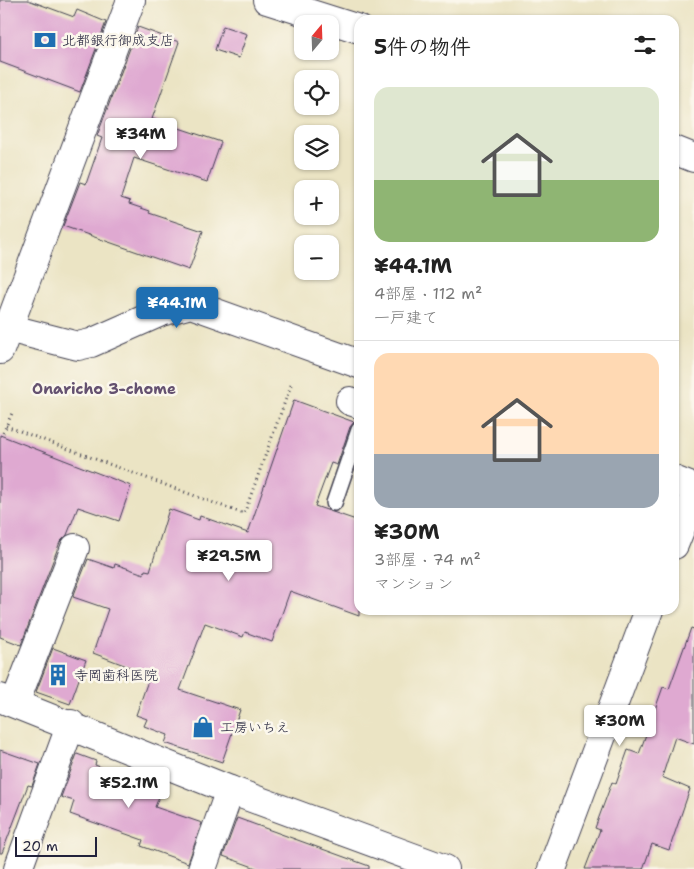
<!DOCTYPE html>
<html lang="ja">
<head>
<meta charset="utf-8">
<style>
  body { margin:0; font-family:"Shantell Sans","Klee One",sans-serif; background:#f2f2f2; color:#222; height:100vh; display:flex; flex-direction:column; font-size:19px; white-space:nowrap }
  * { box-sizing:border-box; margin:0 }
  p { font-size:16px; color:#767676 }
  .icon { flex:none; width:28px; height:28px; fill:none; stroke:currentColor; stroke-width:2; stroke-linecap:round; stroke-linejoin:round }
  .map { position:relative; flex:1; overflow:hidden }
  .drawer { position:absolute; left:354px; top:15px; width:325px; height:600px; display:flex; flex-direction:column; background:#fff; border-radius:15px; box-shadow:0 1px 4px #0004 }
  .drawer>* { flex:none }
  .needle { width:32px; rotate:19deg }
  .controls { position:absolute; left:294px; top:15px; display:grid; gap:10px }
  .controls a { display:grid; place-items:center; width:45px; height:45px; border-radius:10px; background:#fff; box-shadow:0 1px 4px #0004; font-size:25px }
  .scale { position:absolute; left:15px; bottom:12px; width:82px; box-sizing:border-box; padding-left:5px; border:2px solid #22223b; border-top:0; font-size:14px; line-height:18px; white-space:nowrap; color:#22223b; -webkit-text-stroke:4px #fbf7ec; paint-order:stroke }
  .price { position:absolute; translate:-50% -42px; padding:0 11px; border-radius:5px; background:#fff; color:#222; font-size:16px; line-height:32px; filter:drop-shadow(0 1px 2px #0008) }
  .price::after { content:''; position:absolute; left:50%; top:30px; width:15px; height:11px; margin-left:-8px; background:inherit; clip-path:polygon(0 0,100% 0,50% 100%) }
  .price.on { background:#1f6fb2; color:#fff }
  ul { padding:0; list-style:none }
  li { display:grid; align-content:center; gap:10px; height:265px; padding:0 20px }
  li+li { border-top:1px solid #e0e0e0 }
  li span { display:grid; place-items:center; height:155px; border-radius:15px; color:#555 }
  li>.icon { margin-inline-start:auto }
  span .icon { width:90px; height:90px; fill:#fffc; stroke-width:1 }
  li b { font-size:21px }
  h2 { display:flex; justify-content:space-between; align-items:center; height:60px; padding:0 20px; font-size:21px }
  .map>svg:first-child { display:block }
</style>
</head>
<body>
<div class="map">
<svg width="694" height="869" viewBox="0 0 694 869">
  <rect width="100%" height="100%" fill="#fbf7ec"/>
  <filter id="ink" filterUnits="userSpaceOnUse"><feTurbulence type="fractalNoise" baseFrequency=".02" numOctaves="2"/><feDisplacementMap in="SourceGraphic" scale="10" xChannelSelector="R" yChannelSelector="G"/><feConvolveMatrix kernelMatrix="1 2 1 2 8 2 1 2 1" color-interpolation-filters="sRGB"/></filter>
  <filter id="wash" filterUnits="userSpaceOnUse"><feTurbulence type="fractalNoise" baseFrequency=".0096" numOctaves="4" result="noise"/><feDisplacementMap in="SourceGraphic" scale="20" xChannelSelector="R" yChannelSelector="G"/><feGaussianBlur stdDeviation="1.12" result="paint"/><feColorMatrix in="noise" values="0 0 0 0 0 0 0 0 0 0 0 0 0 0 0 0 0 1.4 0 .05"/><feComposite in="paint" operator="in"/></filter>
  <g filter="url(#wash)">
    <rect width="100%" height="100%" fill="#ebe4c4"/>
    <g id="blocks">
      <g fill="#dfa9d1">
        <polygon points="0,0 28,0 74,17 77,10 106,22 80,92 0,62"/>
        <polygon points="223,26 247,34 239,58 215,50"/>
        <polygon points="138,27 179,42 152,119 221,142 207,182 134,158 121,198 130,201 129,204 150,211 149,213 203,231 189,270 63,226 80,182 86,184 102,138 97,136"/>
        <polygon points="294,400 354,422 350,427 337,465 331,463 315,506 359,521 359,616 290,591 272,642 245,632 243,637 205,623 180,690 240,710 222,762 165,743 168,735 144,726 147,719 136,715 150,675 93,653 108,609 73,597 88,559 114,568 115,564 144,574 145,570 150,571 169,509 199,520 200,516 248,533"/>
        <polygon points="0,435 131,486 119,521 78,507 67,535 60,542 21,645 0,637"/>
        <polygon points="691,628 694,629 694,744 675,737 662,777 690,789 669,850 652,844 643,869 585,869 600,830 595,828 612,782 616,784 628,750 639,754 663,687 669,689"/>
        <polygon points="53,648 86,660 70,704 36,692"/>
        <polygon points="0,750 40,764 32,786 28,785 2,853 0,853"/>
        <polygon points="77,754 96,761 95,765 162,789 155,807 202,823 188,863 141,846 143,840 70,814 74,801 61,797"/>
        <polygon points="237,818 369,866 369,869 259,869 223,856"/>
      </g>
    </g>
  </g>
  <g filter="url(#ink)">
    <use href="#blocks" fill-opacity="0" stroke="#403f50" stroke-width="1"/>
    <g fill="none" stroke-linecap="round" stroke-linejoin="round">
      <g stroke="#403f50" stroke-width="18">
        <polyline id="service" points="334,503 359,430"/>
      </g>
      <g stroke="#403f50" stroke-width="30">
        <g id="minor">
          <polyline points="267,0 359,29"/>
          <polyline points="674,150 694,158"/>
          <polyline points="350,401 359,404"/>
          <polyline points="674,545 694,496"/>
          <polyline points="15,703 75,548"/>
          <polyline points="18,869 71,724"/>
          <polyline points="202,869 230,790"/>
          <polyline points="552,869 649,610"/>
        </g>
      </g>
      <g stroke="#403f50" stroke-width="30">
        <g id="tertiary">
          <polyline points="0,326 78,346 91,343 161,312 191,304 359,364"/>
          <polyline points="0,350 131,0"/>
          <polyline points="674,480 694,488"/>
          <polyline points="0,698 230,790 445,869"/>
        </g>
      </g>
      <g stroke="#403f50" stroke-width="3" stroke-dasharray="1 4" stroke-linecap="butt">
        <polyline points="6,426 244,514 291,385"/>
        <polyline points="3,433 13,411"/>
      </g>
      <use href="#service" stroke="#fff" stroke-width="15"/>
      <use href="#minor" stroke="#fff" stroke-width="28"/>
      <use href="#tertiary" stroke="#fff" stroke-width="28"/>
    </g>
  </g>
  <defs>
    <g id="bank-bare" transform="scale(1.725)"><path d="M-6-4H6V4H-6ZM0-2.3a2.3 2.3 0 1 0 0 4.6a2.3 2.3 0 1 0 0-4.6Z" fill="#1f6fb2" stroke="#fbf7ec" stroke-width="2.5" paint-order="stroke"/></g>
    <g id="building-bare" transform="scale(1.725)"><path d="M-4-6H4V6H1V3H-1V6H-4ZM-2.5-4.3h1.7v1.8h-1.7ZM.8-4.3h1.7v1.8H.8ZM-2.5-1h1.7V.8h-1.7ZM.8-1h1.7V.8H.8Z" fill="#1f6fb2" stroke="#fbf7ec" stroke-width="2.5" paint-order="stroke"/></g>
    <g id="shop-bare" transform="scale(1.725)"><path d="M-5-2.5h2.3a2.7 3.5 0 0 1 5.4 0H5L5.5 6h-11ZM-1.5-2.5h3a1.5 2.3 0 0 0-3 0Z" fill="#1f6fb2" stroke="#fbf7ec" stroke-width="2.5" paint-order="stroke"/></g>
  </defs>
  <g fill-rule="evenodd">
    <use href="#bank-bare" x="45" y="40"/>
    <use href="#building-bare" x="58" y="675"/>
    <use href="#shop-bare" x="203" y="727"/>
  </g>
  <g text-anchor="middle" stroke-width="5" stroke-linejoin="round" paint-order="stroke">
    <g font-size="14" fill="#22223b" stroke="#fbf7ec" text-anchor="start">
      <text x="62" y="45">北都銀行御成支店</text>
      <text x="74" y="680">寺岡歯科医院</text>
      <text x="220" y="732">工房いちえ</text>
    </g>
    <g font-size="15" font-weight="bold" fill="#645170" stroke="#fbf7ec">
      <text x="104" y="394">Onaricho 3-chome</text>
    </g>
  </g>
</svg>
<div class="controls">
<a><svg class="needle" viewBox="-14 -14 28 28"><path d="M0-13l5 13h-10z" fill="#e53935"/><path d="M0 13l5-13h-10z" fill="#767676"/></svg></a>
<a><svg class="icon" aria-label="locate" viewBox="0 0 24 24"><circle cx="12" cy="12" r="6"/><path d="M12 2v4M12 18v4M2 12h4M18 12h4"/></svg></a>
<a><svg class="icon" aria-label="layers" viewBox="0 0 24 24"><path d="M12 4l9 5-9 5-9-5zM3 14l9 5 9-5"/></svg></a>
<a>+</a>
<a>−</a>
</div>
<div class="scale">20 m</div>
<b class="price" style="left:141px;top:160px">¥34M</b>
<b class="price on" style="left:177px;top:329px">¥44.1M</b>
<b class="price" style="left:229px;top:582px">¥29.5M</b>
<b class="price" style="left:620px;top:747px">¥30M</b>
<b class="price" style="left:129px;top:809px">¥52.1M</b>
<section class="drawer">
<h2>5件の物件<svg class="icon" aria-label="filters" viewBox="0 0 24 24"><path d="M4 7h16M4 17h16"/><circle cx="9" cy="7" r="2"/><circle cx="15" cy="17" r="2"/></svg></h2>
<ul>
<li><span style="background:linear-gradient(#dfe7d0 60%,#8fb573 0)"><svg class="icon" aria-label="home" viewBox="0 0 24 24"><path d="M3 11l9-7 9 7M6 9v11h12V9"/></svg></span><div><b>¥44.1M</b><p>4部屋 · 112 m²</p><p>一戸建て</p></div></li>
<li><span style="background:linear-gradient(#ffd9b3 65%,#9aa5b1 0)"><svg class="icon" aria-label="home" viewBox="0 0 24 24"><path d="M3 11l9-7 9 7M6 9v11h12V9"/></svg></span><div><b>¥30M</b><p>3部屋 · 74 m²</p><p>マンション</p></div></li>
</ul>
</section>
</div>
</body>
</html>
